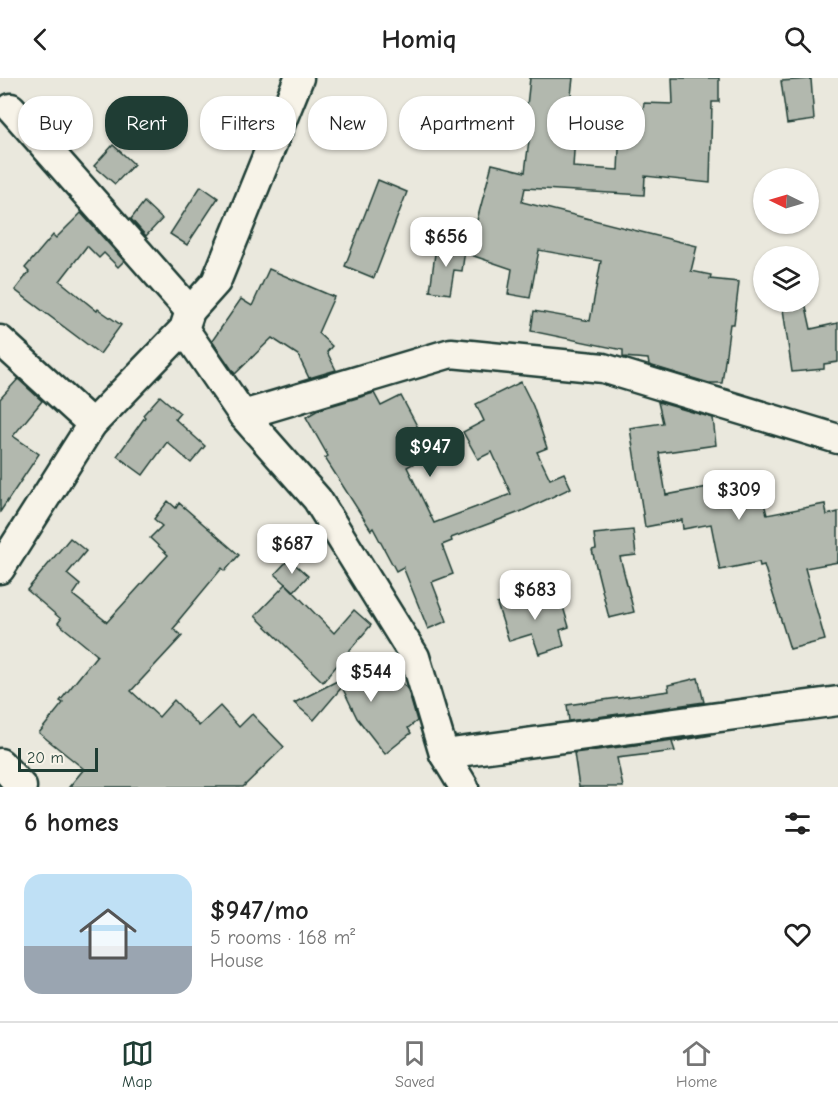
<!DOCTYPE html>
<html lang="en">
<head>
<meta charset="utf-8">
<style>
  body { margin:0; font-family:"Comic Neue",sans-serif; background:#f2f2f2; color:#222; height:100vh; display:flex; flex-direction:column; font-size:22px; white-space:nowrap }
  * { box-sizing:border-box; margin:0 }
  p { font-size:20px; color:#767676 }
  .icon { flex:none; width:33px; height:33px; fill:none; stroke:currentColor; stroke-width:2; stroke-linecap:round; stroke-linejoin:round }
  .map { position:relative; height:709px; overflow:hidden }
  .sheet { display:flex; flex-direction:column; background:#fff; flex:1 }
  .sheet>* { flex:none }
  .top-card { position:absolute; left:18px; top:18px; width:802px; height:54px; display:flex; gap:12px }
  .needle { width:39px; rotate:275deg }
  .tools { position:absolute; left:753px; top:90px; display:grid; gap:12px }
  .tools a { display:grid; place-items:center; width:66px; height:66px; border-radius:50%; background:#fff; box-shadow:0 2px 4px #0004; font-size:30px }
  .scale { position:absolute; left:18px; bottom:15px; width:80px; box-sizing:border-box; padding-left:6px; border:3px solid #1f3d34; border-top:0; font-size:16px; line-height:21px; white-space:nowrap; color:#1f3d34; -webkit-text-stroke:4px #f7f3e8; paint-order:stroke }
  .price { position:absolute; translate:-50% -51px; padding:0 14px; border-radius:12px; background:#fff; color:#222; font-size:20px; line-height:39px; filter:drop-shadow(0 2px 3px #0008) }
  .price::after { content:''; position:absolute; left:50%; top:36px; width:18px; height:14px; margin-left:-9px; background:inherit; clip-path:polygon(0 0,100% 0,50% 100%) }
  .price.selected { background:#1f3d34; color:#fff }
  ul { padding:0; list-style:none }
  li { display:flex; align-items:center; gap:18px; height:150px; padding:0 24px }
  li span { display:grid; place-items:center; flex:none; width:168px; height:120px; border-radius:18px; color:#555 }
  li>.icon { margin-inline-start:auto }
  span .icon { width:72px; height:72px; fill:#fffc; stroke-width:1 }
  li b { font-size:26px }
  h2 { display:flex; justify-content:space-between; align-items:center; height:72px; padding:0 24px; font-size:26px }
  .pill { padding:0 21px; border-radius:24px; background:#fff; box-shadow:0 2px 4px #0004; font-size:21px; line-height:54px }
  .pill.selected { background:#1f3d34; color:#fff }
  header { display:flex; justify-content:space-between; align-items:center; height:78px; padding:0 24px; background:#fff; font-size:27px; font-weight:700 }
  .menu { display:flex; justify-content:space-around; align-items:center; height:84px; border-top:2px solid #e0e0e0; background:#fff; font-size:16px; color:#767676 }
  .menu a { display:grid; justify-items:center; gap:3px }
  .menu .selected { color:#1f3d34 }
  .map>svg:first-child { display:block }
</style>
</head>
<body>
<header><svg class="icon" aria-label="back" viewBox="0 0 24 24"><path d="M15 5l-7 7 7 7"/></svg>Homiq<svg class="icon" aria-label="search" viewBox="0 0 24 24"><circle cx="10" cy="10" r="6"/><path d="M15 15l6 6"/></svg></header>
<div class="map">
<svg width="838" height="709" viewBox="0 0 838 709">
  <rect width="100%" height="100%" fill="#eae8dd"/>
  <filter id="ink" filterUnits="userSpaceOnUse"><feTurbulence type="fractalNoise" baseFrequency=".0167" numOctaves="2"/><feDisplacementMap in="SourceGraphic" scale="12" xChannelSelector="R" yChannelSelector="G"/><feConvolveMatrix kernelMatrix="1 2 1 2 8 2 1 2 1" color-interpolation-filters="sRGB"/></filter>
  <g filter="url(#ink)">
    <g fill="#b2b8ae" stroke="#1f3d34" stroke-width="1.5">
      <polygon points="530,0 573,0 570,26 577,26 573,89 618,92 621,30 643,32 644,25 673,26 672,0 719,0 719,24 712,24 710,105 645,98 644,117 525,110 522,124 697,168 691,193 711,197 710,201 739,204 734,246 730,246 722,305 709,305 649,287 648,281 623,279 623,272 531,253 534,233 590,243 601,183 539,172 530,220 508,216 512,191 468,176 492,86 525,94 532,38 526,37"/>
      <polygon points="811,1 814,42 787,46 781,3"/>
      <polygon points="113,67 134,86 115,106 94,88"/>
      <polygon points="378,102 407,114 374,200 345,188"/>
      <polygon points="201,108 218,120 187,167 170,156"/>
      <polygon points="144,124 162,141 146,158 131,141"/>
      <polygon points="81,135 124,183 118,189 104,175 99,180 87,168 60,203 97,233 98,231 121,247 100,276 15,212 29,194 25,190 53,157 56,160"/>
      <polygon points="436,168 465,172 462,193 454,192 450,216 430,213"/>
      <polygon points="269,191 334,219 318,255 332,268 327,274 336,292 309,300 298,277 272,260 235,296 212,263 241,221 252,228"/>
      <polygon points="782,224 805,224 811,251 838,245 838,284 824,286 824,291 792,294"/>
      <polygon points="18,301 42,323 13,358 39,376 0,434 0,321"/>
      <polygon points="521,304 533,328 547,370 537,374 550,401 564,395 571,410 520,434 451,460 452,463 442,467 453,496 432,504 447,543 428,551 403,489 396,493 373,450 371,452 325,380 328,378 306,339 320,331 374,315 381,328 401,318 424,361 410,369 418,383 407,389 434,445 511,416 492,374 478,381 463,354 484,343 476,326"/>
      <polygon points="160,318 180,335 175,341 205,368 191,385 167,364 143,397 117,378 145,339 143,337"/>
      <polygon points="658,324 713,340 716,367 659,375 666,417 734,404 735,410 759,405 767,437 825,426 827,437 838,434 838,484 805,490 825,562 790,571 764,487 760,488 759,484 720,492 711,446 683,451 682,442 645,449 630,350 663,345"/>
      <polygon points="168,423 176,430 179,425 239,477 225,493 222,490 178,543 179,544 173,551 182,558 131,613 159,639 174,622 199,648 220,628 239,649 252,636 284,669 243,709 69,709 84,691 39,655 63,625 60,623 97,577 58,545 61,541 27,512 70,460 86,473 67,496 80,507 73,517 107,544 168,477 150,460 162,448 154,441"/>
      <polygon points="633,452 636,477 620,479 634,534 609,540 592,472 596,471 594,456"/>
      <polygon points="289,481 308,498 294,513 275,496"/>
      <polygon points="286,506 334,555 354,532 371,547 323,604 255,538"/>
      <polygon points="559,515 569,549 560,552 564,568 539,576 532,556 509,563 497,526 524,517 526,525"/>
      <polygon points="384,579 408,612 417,643 408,650 411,655 385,676 357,640 342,609 314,642 294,625"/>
      <polygon points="698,600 704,624 569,643 567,627 669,613 668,607"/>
      <polygon points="712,657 672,664 675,673 617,680 623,709 579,709 574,675"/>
    </g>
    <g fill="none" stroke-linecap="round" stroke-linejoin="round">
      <g stroke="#1f3d34" stroke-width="33">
        <g id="minor">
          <polyline points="11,30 190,233"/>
          <polyline points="184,251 243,337 317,421 415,579 444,676 464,709"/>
          <polyline points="0,262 92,346"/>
          <polyline points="243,337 451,275 603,290 838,361"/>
          <polyline points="0,491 92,346 184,251 190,233 216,204 299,0"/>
          <polyline points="444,676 838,623"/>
          <polyline points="0,685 22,709"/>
        </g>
      </g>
      <use href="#minor" stroke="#f7f3e8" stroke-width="28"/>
    </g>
  </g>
</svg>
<div class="tools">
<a><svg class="needle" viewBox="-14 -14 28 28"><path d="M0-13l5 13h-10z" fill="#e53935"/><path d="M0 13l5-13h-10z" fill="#767676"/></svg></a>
<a><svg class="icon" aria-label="layers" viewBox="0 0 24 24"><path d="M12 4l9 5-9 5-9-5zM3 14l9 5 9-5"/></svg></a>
</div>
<div class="scale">20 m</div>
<b class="price" style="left:446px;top:190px">$656</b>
<b class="price selected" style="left:430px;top:400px">$947</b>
<b class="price" style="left:739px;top:443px">$309</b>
<b class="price" style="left:292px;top:497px">$687</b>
<b class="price" style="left:535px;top:543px">$683</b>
<b class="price" style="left:371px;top:625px">$544</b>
<div class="top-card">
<a class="pill">Buy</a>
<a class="pill selected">Rent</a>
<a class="pill">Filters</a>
<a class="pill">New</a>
<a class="pill">Apartment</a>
<a class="pill">House</a>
</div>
</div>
<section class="sheet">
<h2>6 homes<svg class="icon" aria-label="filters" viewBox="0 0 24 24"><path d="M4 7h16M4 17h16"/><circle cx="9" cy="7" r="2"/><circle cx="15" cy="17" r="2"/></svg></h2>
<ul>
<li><span style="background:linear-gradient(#bfe0f5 60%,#9aa5b1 0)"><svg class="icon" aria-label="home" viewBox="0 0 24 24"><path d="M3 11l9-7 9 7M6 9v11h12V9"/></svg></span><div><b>$947/mo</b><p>5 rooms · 168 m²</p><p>House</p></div><svg class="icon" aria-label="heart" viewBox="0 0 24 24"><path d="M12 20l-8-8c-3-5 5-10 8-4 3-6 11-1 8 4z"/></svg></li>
</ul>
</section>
<nav class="menu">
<a class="selected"><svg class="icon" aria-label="map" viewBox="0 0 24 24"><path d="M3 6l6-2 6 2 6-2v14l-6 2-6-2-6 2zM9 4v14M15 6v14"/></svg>Map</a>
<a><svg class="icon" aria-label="saved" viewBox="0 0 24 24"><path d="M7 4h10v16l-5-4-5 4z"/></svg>Saved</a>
<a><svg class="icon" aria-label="home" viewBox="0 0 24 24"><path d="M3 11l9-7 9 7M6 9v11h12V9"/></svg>Home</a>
</nav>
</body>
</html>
